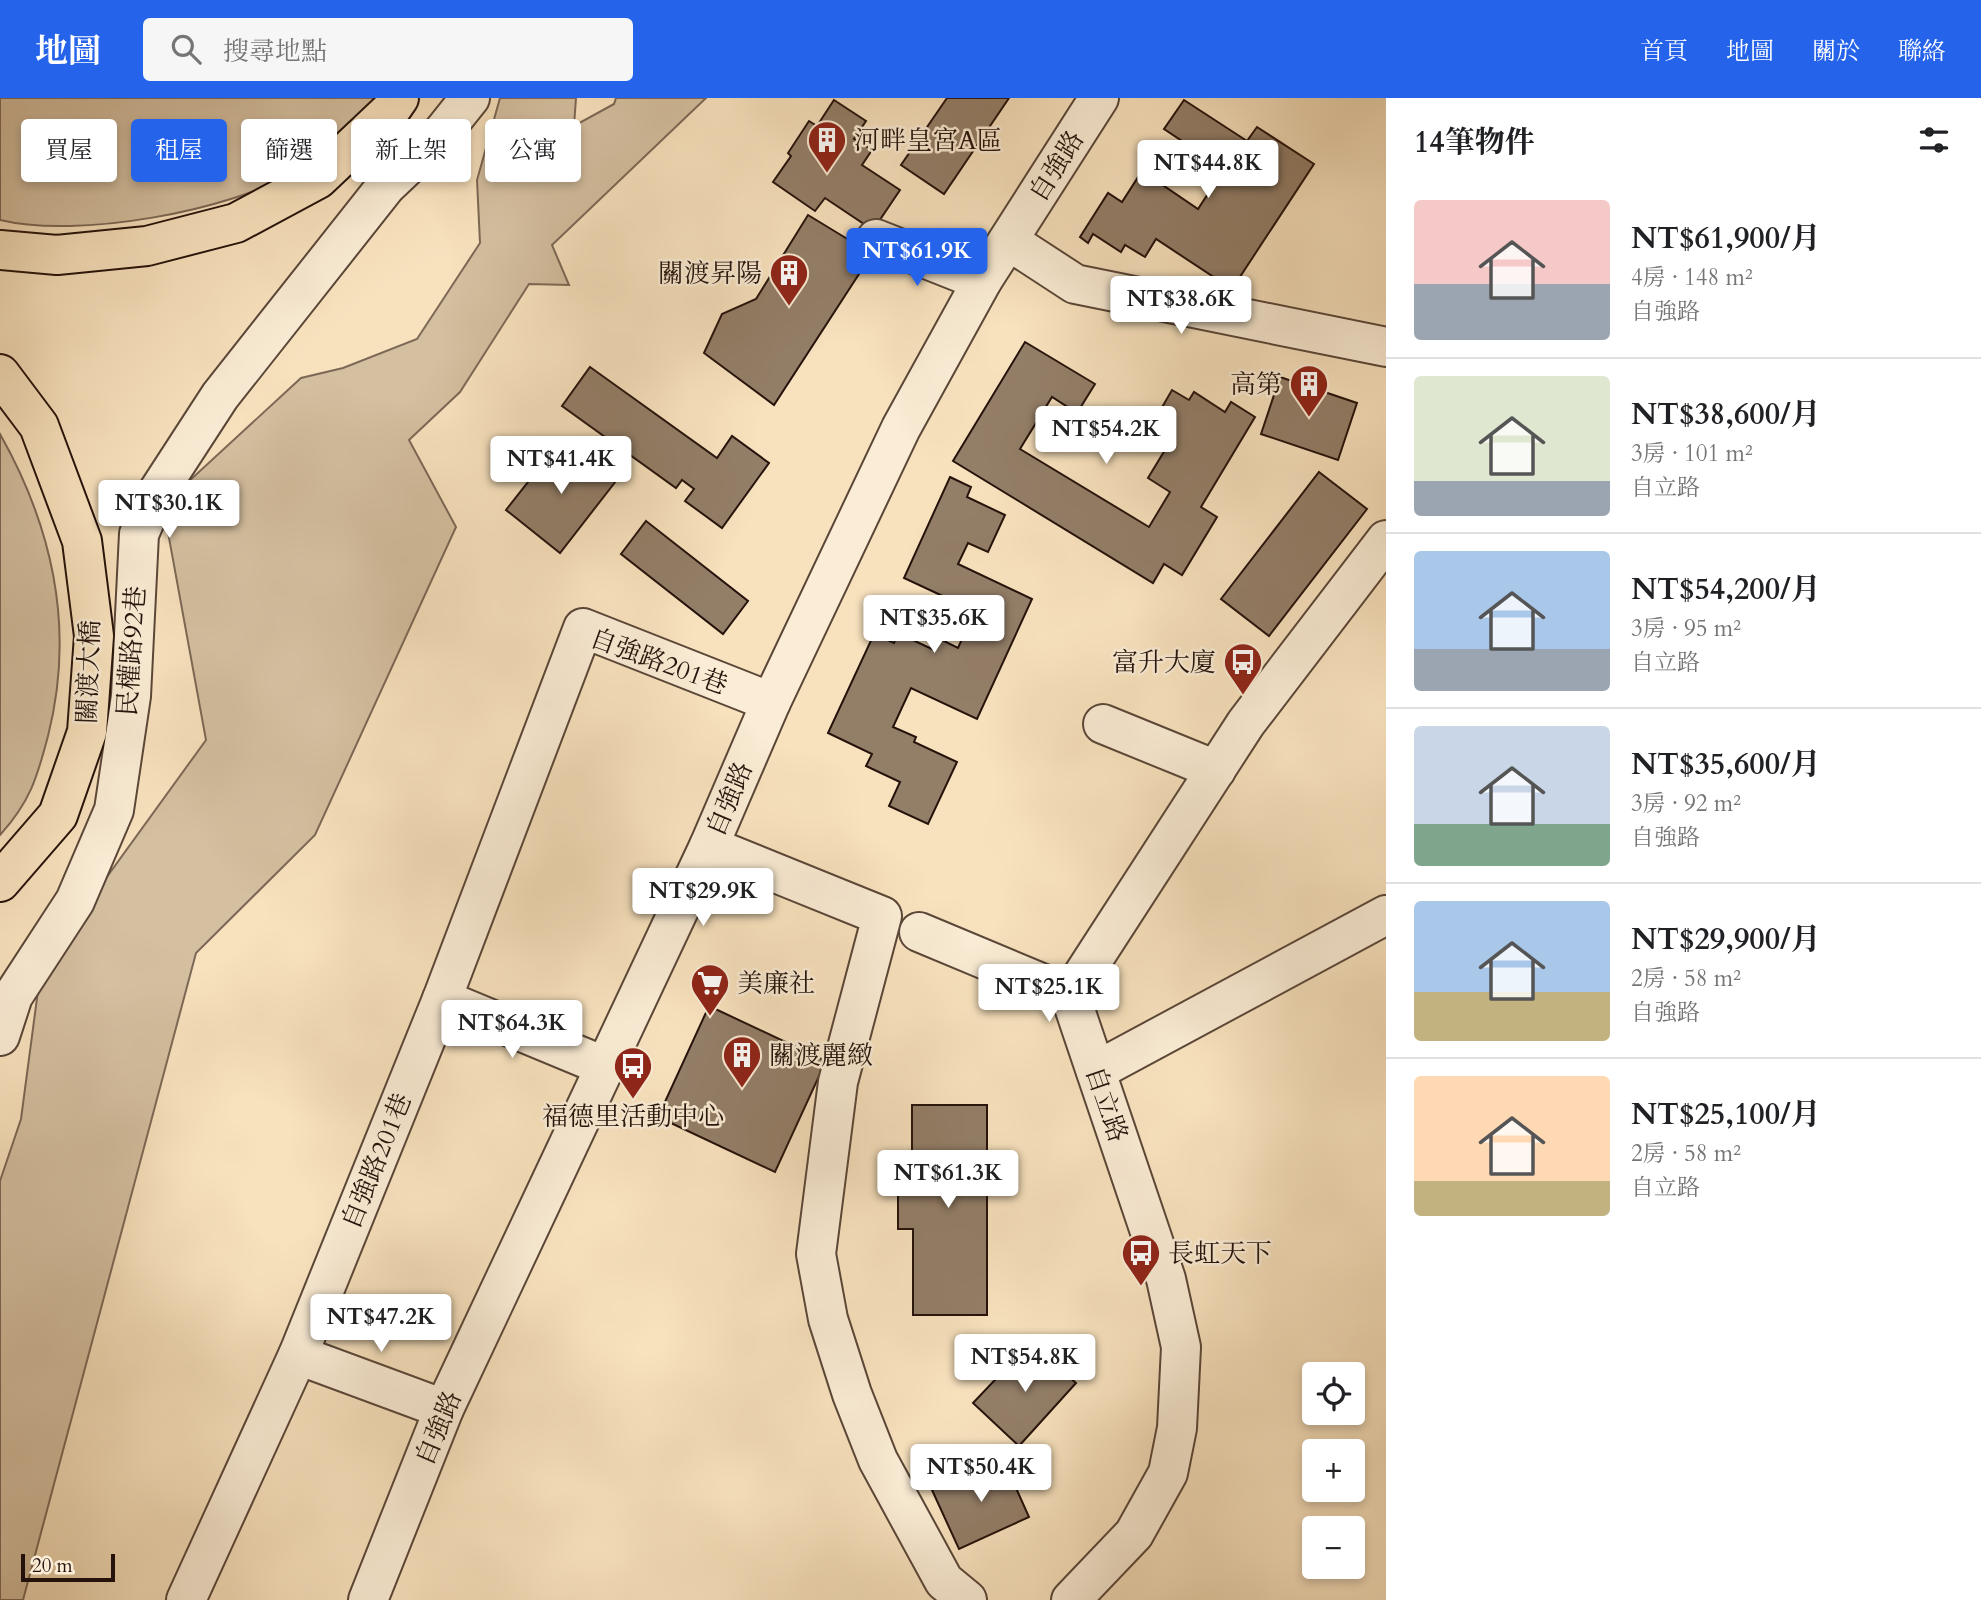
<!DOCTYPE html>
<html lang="zh-TW">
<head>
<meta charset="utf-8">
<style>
  body { margin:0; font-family:Cardo,"Noto Serif TC",serif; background:#f6f6f6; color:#202124; height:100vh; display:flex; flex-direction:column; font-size:26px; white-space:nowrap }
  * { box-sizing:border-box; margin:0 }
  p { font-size:23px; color:#757577 }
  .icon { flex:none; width:38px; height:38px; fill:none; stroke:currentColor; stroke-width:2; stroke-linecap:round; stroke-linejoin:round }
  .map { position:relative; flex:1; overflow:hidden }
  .panel { display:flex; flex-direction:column; background:#fff; width:595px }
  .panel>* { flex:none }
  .banner { position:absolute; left:21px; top:21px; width:665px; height:63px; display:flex; gap:14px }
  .fabs { position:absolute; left:1302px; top:1264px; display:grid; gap:14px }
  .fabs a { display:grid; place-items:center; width:63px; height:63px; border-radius:7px; background:#fff; box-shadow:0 4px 10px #0003; font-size:35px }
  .scale { position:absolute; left:21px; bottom:18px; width:94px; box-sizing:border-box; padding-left:7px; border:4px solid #25120b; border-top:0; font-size:19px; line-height:24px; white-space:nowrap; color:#25120b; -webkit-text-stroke:5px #faecd5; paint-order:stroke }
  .price { position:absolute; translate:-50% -60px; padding:0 16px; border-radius:7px; background:#fff; color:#222; font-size:23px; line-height:46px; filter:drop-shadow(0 2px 4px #0008) }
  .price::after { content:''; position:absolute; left:50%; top:42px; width:21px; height:16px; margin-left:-10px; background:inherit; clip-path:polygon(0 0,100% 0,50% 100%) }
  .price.on { background:#2563eb; color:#fff }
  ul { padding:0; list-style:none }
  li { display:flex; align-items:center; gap:21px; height:175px; padding:0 28px }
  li+li { border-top:2px solid #e0e0e0 }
  li span { display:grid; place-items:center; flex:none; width:196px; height:140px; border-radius:7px; color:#555 }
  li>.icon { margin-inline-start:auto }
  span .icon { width:84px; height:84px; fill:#fffc; stroke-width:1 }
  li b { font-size:30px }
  h2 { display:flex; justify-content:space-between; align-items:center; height:84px; padding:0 28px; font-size:30px }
  .tag { padding:0 24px; border-radius:7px; background:#fff; box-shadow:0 4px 10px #0003; font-size:24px; line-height:63px }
  .tag.on { background:#2563eb; color:#fff }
  header { display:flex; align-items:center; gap:42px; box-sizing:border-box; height:98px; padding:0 35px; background:#2563eb; color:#fff }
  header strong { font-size:33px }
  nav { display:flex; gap:38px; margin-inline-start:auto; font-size:24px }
  .search { width:490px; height:63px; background:#f6f6f6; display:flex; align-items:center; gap:18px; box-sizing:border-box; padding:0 24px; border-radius:7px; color:#757577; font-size:26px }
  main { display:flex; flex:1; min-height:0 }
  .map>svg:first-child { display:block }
</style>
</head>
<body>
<header>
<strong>地圖</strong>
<div class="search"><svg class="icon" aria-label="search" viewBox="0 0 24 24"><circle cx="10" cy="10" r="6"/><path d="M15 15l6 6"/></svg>搜尋地點</div>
<nav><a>首頁</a><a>地圖</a><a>關於</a><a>聯絡</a></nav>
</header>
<main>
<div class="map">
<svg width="1386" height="1502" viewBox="0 0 1386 1502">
  <rect width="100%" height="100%" fill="#f8e2be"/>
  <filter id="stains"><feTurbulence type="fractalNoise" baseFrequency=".00286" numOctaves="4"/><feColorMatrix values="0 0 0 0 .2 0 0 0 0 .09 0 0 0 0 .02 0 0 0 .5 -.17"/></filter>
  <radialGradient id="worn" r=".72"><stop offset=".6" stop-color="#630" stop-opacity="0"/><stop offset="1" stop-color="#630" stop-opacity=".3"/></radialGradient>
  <g fill="#d4bfa0" stroke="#7c6856" stroke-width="2">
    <path d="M0 0H384C365 16 346 32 327 49 318 57 308 67 298 73 229 113 78 141 0 122Z"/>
    <polygon points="500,0 576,0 574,28 614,6 616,0 706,0 552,147 569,187 529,186 460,294 409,342 456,429 315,737 196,855 23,1502 0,1502 0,1083 21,1021 41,870 206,642 163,407 301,280 343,270 417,241 480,145 477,82"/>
    <path d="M0 336C53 430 75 532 48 638 37 680 30 704 0 737Z"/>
  </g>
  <g fill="#937e68" stroke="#25120b" stroke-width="2">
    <polygon points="947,0 1009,0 944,96 901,67"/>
    <polygon points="834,2 866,23 854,41 872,52 862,67 900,92 873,132 825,100 815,113 773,84 791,58 788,55 809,23 817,28"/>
    <polygon points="1184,2 1247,43 1257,29 1314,66 1232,191 1156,141 1145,159 1125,147 1121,154 1093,136 1088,145 1080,139 1108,95 1122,104 1142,73 1198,111 1224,71 1164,31"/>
    <polygon points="808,117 872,156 774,307 704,255 722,216 756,201"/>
    <polygon points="1025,244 1095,286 1077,315 1052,299 1020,351 1149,429 1170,394 1148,380 1171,342 1150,330 1172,292 1189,302 1194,294 1225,314 1231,304 1255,319 1201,409 1217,419 1182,477 1164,466 1153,485 953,363"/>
    <polygon points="590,269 717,360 732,338 769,365 722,430 685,403 694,391 682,382 676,390 562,308"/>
    <polygon points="1280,279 1357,305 1338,362 1261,336"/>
    <polygon points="562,341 616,383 560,455 506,412"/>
    <polygon points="1319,374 1367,411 1269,538 1221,501"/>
    <polygon points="950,379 971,389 967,399 1005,417 988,454 968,445 958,466 1032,501 977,621 911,590 893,629 916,639 914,644 957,664 928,726 889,708 900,684 866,668 872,656 828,635 874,536 894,545 898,535 934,552 940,541 958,550 970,523 942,510 947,500 904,480"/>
    <polygon points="646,423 748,503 723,536 621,456"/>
    <polygon points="709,908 826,963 775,1074 658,1019"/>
    <polygon points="912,1007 987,1007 987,1217 913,1217 913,1131 898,1131 898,1090 912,1090"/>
    <polygon points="1031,1244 1076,1285 1019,1348 973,1305"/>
    <polygon points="1003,1361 1029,1419 959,1451 932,1392"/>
  </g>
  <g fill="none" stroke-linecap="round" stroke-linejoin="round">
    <g stroke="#5a4638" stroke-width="42">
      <g id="minor">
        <polyline points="876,141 982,183"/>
        <polyline points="1009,143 1075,186 1386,249"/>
        <polyline points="1103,626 1216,672"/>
        <polyline points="709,748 882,818 838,984 816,1156 828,1221 852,1296 878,1362 944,1483 967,1502"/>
        <polyline points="919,834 1070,897"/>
        <polyline points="442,901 604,968"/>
        <polyline points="0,938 13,898 75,803 114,712 131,598 139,436 157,395 220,298 386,88 442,35 470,0"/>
        <polyline points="1096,973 1386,817"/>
        <polyline points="298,1257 444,1311"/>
        <polyline points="186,1502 298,1257 442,901 583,530 771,604"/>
        <polyline points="368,1502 444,1311 709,748 771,604 901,330 982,183 1099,0"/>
        <polyline points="1071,1502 1134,1436 1168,1375 1177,1330 1181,1249 1166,1181 1070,897 1246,625 1386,442"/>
      </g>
    </g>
    <g stroke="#25120b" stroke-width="42">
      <g id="major">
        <polyline points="0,152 57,157 147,148 236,125 318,81 390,13 399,0"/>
        <polyline points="0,276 39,328 82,443 94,538 87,634 58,717 0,784"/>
      </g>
    </g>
    <use href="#minor" stroke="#faecd5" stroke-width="38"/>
    <use href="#major" stroke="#f8e2be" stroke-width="38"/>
  </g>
  <defs>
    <g id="building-pin" transform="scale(2.0125)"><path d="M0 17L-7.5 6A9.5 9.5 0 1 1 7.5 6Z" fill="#8f2418" stroke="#faecd5"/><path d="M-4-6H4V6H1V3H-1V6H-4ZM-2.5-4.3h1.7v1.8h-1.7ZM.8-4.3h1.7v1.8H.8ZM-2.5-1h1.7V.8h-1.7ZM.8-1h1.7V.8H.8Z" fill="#fff"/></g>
    <g id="bus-pin" transform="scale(2.0125)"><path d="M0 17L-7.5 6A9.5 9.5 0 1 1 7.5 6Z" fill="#8f2418" stroke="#faecd5"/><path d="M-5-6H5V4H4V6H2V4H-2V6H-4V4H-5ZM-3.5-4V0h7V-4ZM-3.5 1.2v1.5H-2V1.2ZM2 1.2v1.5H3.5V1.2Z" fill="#fff"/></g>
    <g id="supermarket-pin" transform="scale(2.0125)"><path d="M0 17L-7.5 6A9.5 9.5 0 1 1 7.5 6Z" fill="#8f2418" stroke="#faecd5"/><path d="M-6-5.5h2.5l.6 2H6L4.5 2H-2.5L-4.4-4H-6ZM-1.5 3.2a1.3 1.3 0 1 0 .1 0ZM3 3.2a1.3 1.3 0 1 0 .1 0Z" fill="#fff"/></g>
  </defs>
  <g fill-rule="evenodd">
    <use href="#building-pin" x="827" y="42"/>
    <use href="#building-pin" x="789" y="175"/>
    <use href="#building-pin" x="1309" y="286"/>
    <use href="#bus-pin" x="1243" y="564"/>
    <use href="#supermarket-pin" x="710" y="885"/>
    <use href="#building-pin" x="742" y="957"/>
    <use href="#bus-pin" x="633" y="968"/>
    <use href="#bus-pin" x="1141" y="1155"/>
  </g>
  <g text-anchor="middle" stroke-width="5" stroke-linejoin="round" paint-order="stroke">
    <g font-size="26" fill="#25120b" stroke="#faecd5" text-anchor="start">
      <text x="854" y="51">河畔皇宮A區</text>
      <text x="762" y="184" text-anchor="end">關渡昇陽</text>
      <text x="1282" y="295" text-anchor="end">高第</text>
      <text x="1216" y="573" text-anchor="end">富升大廈</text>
      <text x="737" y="894">美廉社</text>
      <text x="769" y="966">關渡麗緻</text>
      <text x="633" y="1027" text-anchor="middle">福德里活動中心</text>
      <text x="1168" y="1164">長虹天下</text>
    </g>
    <g font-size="26" fill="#25120b" stroke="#faecd5">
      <text transform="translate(1056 68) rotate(-58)" y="9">自強路</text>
      <text transform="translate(131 553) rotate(-86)" y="9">民權路92巷</text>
      <text transform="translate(659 563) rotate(20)" y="9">自強路201巷</text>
      <text transform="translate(88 574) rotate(-88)" y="9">關渡大橋</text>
      <text transform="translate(729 701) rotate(-67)" y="9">自強路</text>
      <text transform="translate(1107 1006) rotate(71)" y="9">自立路</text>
      <text transform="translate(376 1063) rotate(-68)" y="9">自強路201巷</text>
      <text transform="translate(438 1330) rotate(-67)" y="9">自強路</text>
    </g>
  </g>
  <rect width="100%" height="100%" filter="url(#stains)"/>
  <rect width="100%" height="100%" fill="url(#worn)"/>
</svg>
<div class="fabs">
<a><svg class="icon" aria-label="locate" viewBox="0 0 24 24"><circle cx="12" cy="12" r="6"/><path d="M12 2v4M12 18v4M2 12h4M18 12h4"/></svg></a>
<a>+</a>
<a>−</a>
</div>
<div class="scale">20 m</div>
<b class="price" style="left:1208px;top:102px">NT$44.8K</b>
<b class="price on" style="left:917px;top:190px">NT$61.9K</b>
<b class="price" style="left:1181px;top:238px">NT$38.6K</b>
<b class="price" style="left:1106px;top:368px">NT$54.2K</b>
<b class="price" style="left:561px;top:398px">NT$41.4K</b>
<b class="price" style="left:169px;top:442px">NT$30.1K</b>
<b class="price" style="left:934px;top:557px">NT$35.6K</b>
<b class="price" style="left:703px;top:830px">NT$29.9K</b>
<b class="price" style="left:1049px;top:926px">NT$25.1K</b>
<b class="price" style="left:512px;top:962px">NT$64.3K</b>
<b class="price" style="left:948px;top:1112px">NT$61.3K</b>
<b class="price" style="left:381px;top:1256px">NT$47.2K</b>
<b class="price" style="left:1025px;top:1296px">NT$54.8K</b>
<b class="price" style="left:981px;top:1406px">NT$50.4K</b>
<div class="banner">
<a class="tag">買屋</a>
<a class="tag on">租屋</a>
<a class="tag">篩選</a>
<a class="tag">新上架</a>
<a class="tag">公寓</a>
</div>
</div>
<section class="panel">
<h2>14筆物件<svg class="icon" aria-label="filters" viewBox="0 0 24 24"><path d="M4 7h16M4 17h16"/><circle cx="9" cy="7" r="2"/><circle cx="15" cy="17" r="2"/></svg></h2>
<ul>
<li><span style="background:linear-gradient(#f6c9c9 60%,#9aa5b1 0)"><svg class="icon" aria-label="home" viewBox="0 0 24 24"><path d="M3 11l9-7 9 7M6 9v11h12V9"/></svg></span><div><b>NT$61,900/月</b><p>4房 · 148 m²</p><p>自強路</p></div></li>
<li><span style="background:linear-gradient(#dfe7d0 75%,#9aa5b1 0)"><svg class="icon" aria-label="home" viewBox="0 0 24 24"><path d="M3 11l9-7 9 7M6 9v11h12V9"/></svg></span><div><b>NT$38,600/月</b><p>3房 · 101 m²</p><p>自立路</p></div></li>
<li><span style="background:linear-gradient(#a9c7e8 70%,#9aa5b1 0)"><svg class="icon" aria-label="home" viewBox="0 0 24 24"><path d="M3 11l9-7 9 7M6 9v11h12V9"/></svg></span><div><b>NT$54,200/月</b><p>3房 · 95 m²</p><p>自立路</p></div></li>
<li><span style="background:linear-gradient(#c9d6e8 70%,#7fa58c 0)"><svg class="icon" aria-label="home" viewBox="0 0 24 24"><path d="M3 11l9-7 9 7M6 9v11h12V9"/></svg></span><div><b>NT$35,600/月</b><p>3房 · 92 m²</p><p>自強路</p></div></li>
<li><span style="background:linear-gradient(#a9c7e8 65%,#c2b280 0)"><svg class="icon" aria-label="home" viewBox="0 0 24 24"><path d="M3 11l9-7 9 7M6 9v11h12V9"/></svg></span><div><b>NT$29,900/月</b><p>2房 · 58 m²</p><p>自強路</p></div></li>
<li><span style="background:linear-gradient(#ffd9b3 75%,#c2b280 0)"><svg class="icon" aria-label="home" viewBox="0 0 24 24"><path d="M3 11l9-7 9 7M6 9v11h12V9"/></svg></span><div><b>NT$25,100/月</b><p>2房 · 58 m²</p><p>自立路</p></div></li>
</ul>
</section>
</main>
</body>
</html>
